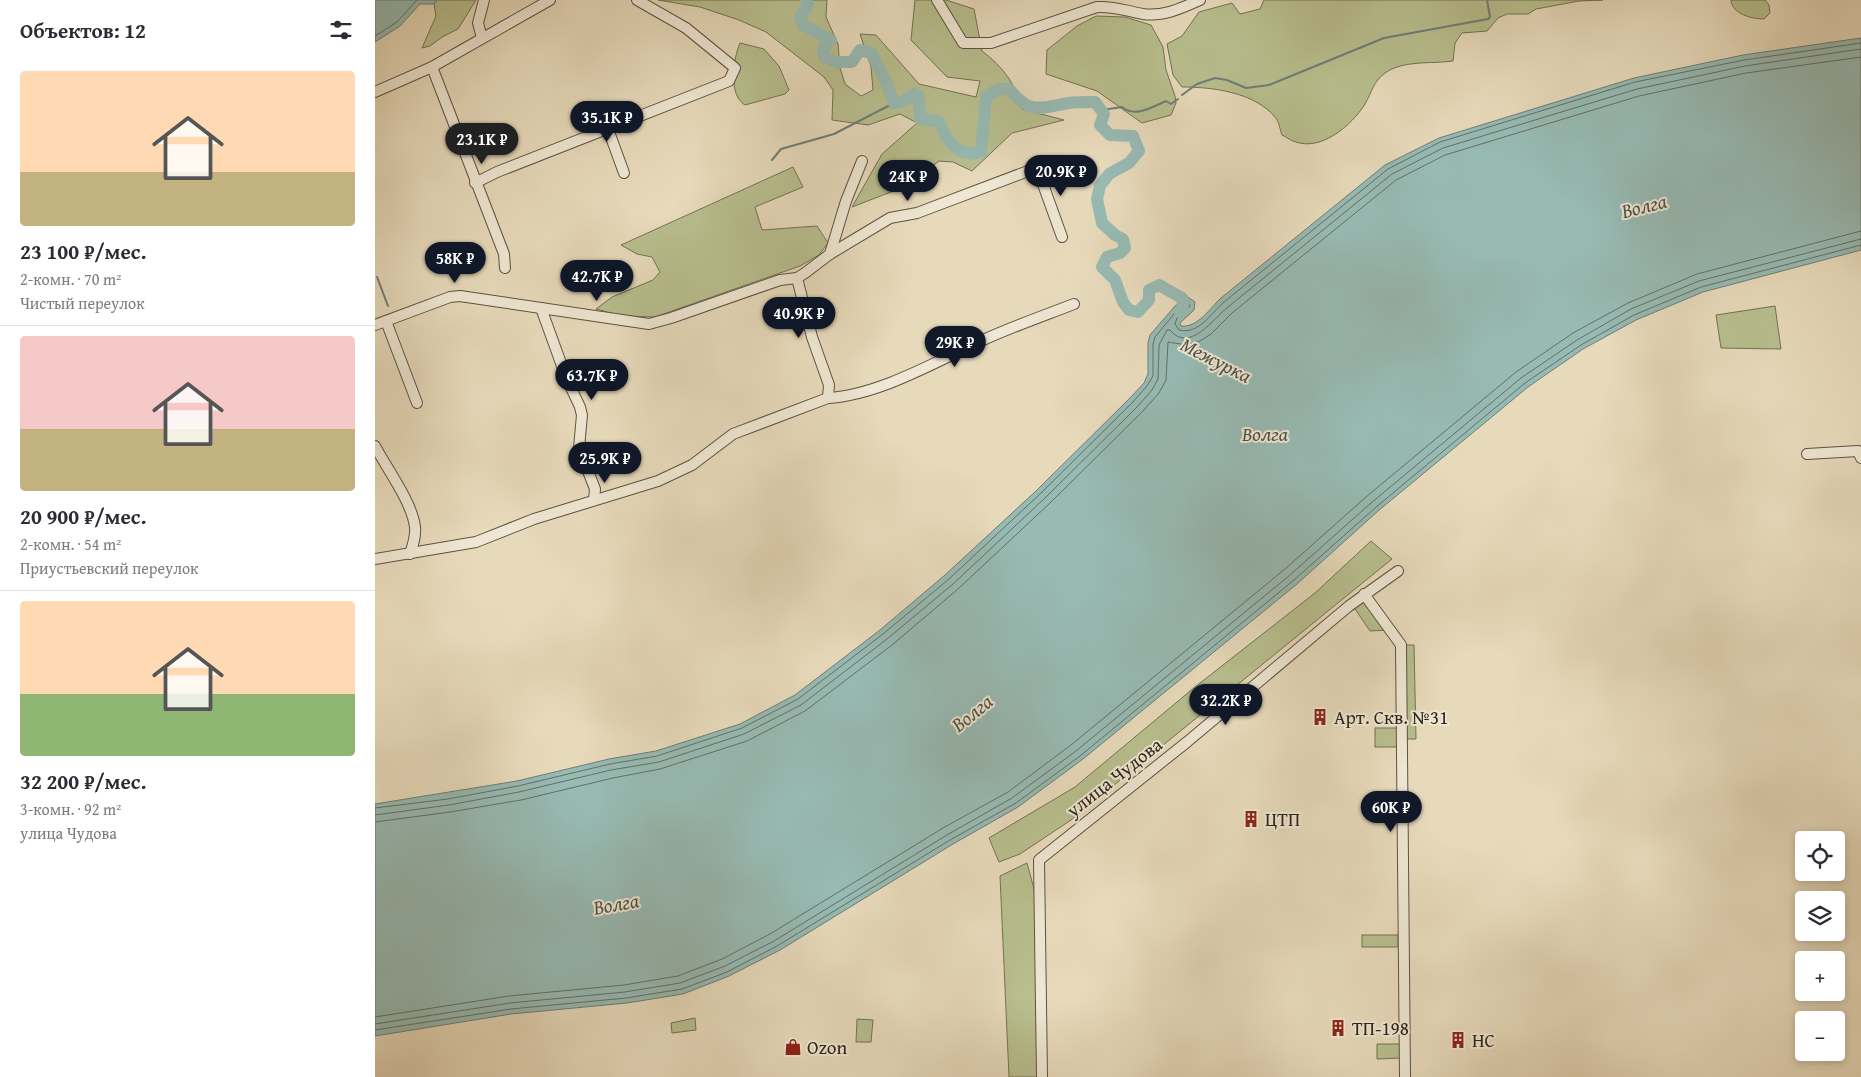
<!DOCTYPE html>
<html lang="ru">
<head>
<meta charset="utf-8">
<style>
  body { margin:0; font-family:"Gentium Book Plus",serif; background:#f7f7f7; color:#2b2b33; height:100vh; display:flex; flex-direction:column; font-size:19px; white-space:nowrap }
  * { box-sizing:border-box; margin:0 }
  p { font-size:16px; color:#7c7c81 }
  .icon { flex:none; width:28px; height:28px; fill:none; stroke:currentColor; stroke-width:2; stroke-linecap:round; stroke-linejoin:round }
  .map { position:relative; flex:1; overflow:hidden }
  .drawer { display:flex; flex-direction:column; background:#fff; width:375px }
  .drawer>* { flex:none }
  .buttons { position:absolute; left:1420px; top:831px; display:grid; gap:10px }
  .buttons a { display:grid; place-items:center; width:50px; height:50px; border-radius:5px; background:#fff; box-shadow:0 2px 8px #0003; font-size:25px }
  .price { position:absolute; translate:-50% -42px; padding:0 11px; border-radius:18px; background:#111827; color:#fff; font-size:16px; line-height:32px; filter:drop-shadow(0 1px 2px #0008) }
  .price::after { content:''; position:absolute; left:50%; top:30px; width:15px; height:11px; margin-left:-8px; background:inherit; clip-path:polygon(0 0,100% 0,50% 100%) }
  .price.current { background:#222; color:#fff }
  ul { padding:0; list-style:none }
  li { display:grid; align-content:center; gap:10px; height:265px; padding:0 20px }
  li+li { border-top:1px solid #e1e1e2 }
  li span { display:grid; place-items:center; height:155px; border-radius:5px; color:#555 }
  li>.icon { margin-inline-start:auto }
  span .icon { width:90px; height:90px; fill:#fffc; stroke-width:1 }
  li b { font-size:21px }
  h2 { display:flex; justify-content:space-between; align-items:center; height:60px; padding:0 20px; font-size:21px }
  main { display:flex; flex:1; min-height:0 }
  .map>svg:first-child { display:block }
</style>
</head>
<body>
<main>
<section class="drawer">
<h2>Объектов: 12<svg class="icon" aria-label="filters" viewBox="0 0 24 24"><path d="M4 7h16M4 17h16"/><circle cx="9" cy="7" r="2"/><circle cx="15" cy="17" r="2"/></svg></h2>
<ul>
<li><span style="background:linear-gradient(#ffd9b3 65%,#c2b280 0)"><svg class="icon" aria-label="home" viewBox="0 0 24 24"><path d="M3 11l9-7 9 7M6 9v11h12V9"/></svg></span><div><b>23 100 ₽/мес.</b><p>2-комн. · 70 m²</p><p>Чистый переулок</p></div></li>
<li><span style="background:linear-gradient(#f6c9c9 60%,#c2b280 0)"><svg class="icon" aria-label="home" viewBox="0 0 24 24"><path d="M3 11l9-7 9 7M6 9v11h12V9"/></svg></span><div><b>20 900 ₽/мес.</b><p>2-комн. · 54 m²</p><p>Приустьевский переулок</p></div></li>
<li><span style="background:linear-gradient(#ffd9b3 60%,#8fb573 0)"><svg class="icon" aria-label="home" viewBox="0 0 24 24"><path d="M3 11l9-7 9 7M6 9v11h12V9"/></svg></span><div><b>32 200 ₽/мес.</b><p>3-комн. · 92 m²</p><p>улица Чудова</p></div></li>
</ul>
</section>
<div class="map">
<svg width="1486" height="1077" viewBox="0 0 1486 1077">
  <rect width="100%" height="100%" fill="#e7dabb"/>
  <filter id="stains"><feTurbulence type="fractalNoise" baseFrequency=".004" numOctaves="4"/><feColorMatrix values="0 0 0 0 .2 0 0 0 0 .09 0 0 0 0 .02 0 0 0 .5 -.17"/></filter>
  <radialGradient id="worn" r=".72"><stop offset=".6" stop-color="#630" stop-opacity="0"/><stop offset="1" stop-color="#630" stop-opacity=".3"/></radialGradient>
  <g fill="#b8be8e" stroke="#727255">
    <polygon points="62,0 101,0 83,29 67,37 55,46 47,48 61,16 59,4"/>
    <path d="M283 0H452L451 17 463 44 465 68 470 84 486 96 498 90 496 67 485 34 501 35 544 84 601 97 605 81 572 77 536 40 540 0H571L599 9 607 51C628 67 641 84 647 109L689 120 637 133 597 171 578 162 564 161 529 187 477 207 507 154 542 123 525 114 493 125 457 120 458 90 449 77 391 32 364 20 325 7Z"/>
    <path d="M889 0H1228L1204 1 1161 9 1153 14H1132L1123 18 1112 31 1087 33 1080 43 1078 61C1057 64 1028 60 1010 73 998 82 997 92 990 104 977 125 947 151 921 142 916 141 912 137 907 135 905 130 904 121 900 117 879 92 837 87 807 87L798 75 792 44 807 36 824 12 857 3 865 14 885 9Z"/>
    <path d="M1356 0H1390L1394 5 1395 13 1389 19C1377 19 1357 14 1356 0Z"/>
    <polygon points="721,16 750,17 776,25 788,47 791,70 800,96 801,103 796,115 767,123 722,91 671,74 672,50 702,26"/>
    <path d="M365 43 389 49 404 66 414 90 410 94 370 105C353 95 358 59 365 43Z"/>
    <polygon points="418,167 428,187 380,207 387,230 442,226 453,243 444,255 425,266 280,317 247,316 221,309 237,297 278,280 285,272 277,257 262,254 246,245"/>
    <polygon points="1400,306 1406,349 1346,348 1341,315"/>
    <polygon points="996,541 1017,559 696,820 645,854 624,862 614,838 700,787 820,687 940,593"/>
    <polygon points="989,598 1013,630 995,631 978,606"/>
    <polygon points="1028,645 1039,645 1041,739 1029,739"/>
    <rect x="1000" y="728" width="23" height="19"/>
    <polygon points="652,863 665,911 667,1077 634,1077 625,876"/>
    <rect x="987" y="935" width="36" height="12"/>
    <polygon points="320,1018 321,1030 297,1033 296,1023"/>
    <polygon points="482,1019 498,1020 496,1042 481,1042"/>
    <polygon points="1002,1044 1025,1044 1025,1058 1002,1059"/>
  </g>
  <g fill="#97bab3" stroke="#6d7e77">
    <polygon points="0,0 62,0 59,4 45,4 25,26 0,42"/>
    <path d="M1486 38V250L1328 292 1261 320 1208 349 1153 387 1003 511 922 584 708 759 643 807 578 844 405 950 354 976 308 994 252 1003 136 1014 0 1036V804L142 781 234 759 281 751 365 724 420 695 505 630 570 575 662 490 754 399 769 383 773 374V343L775 335 807 298 813 297 820 302 819 310 805 323 806 326C823 328 835 308 846 298L1010 165 1064 138 1259 78 1368 55Z"/>
  </g>
  <g fill="none" stroke-linecap="round" stroke-linejoin="round">
    <g stroke="#627068" stroke-width="1">
      <polyline points="0,36 22,22 42,0"/>
      <path d="M0 808 73 799 143 786 235 764 282 756 367 728 423 699 508 634 574 579 666 493 757 403 772 386 778 376V344L780 337 808 303H814L815 306 802 318 800 324 804 330C824 335 836 313 849 302L1013 169 1065 142 1260 82 1369 60 1486 43"/>
      <path d="M0 815 74 805 144 792 236 770 284 762 369 734 426 705 512 639 578 584 670 498 762 407 777 390 783 379 784 345 792 330H795C814 354 839 318 853 307L1017 174 1068 148 1262 89 1370 66 1486 49"/>
      <polyline points="0,822 75,812 146,800 238,778 285,769 372,741 430,711 517,645 583,589 675,503 767,412 784,393 791,380 793,342 812,345 825,341 836,334 857,313 1021,180 1070,155 1264,96 1371,73 1486,57"/>
      <polyline points="0,1017 134,996 249,985 303,976 347,959 395,934 568,828 633,792 696,745 910,569 991,497 1141,372 1198,333 1253,303 1322,274 1486,231"/>
      <polyline points="0,1024 135,1003 250,992 305,983 350,966 399,941 572,835 637,798 701,751 915,575 996,503 1146,378 1202,340 1256,309 1324,281 1486,239"/>
      <polyline points="0,1030 136,1009 251,998 307,989 352,972 402,946 575,840 641,803 705,756 919,580 1000,508 1150,383 1206,345 1259,315 1326,287 1486,245"/>
    </g>
    <g stroke="#6d7e77" stroke-width="2">
      <polyline points="807,95 822,84 840,78 852,80 871,88 894,85 1009,38 1113,19 1115,17 1112,0"/>
      <path d="M727 110 747 107C760 118 777 107 791 101L796 104 803 99"/>
      <polyline points="397,160 406,149 459,134 519,103"/>
      <polyline points="2,277 13,306"/>
    </g>
    <path stroke="#97bab3" stroke-width="12" d="M431 0 433 5 425 18 428 25 456 40 448 49 449 57 461 62H477L485 50 496 53 511 82 519 103 527 102 539 94 544 96 545 119 564 121C571 141 583 158 606 152L611 97 623 89H634C656 115 664 108 693 103 702 102 711 102 720 102L729 114 725 125 735 135 758 136 764 151 754 163 734 174 725 186 722 199 727 223 740 235 748 239 750 248 745 253 732 257 727 267 740 280 748 302 754 310 763 312 774 300V290L784 285 807 298 809 302 805 312"/>
    <g stroke="#5c5244" stroke-width="12">
      <g id="minor">
        <path d="M562 0 588 43H616L722 7C738 6 752 11 768 14 788 17 807 8 825 0"/>
        <polyline points="107,38 103,23 109,0"/>
        <polyline points="57,67 129,254 130,268"/>
        <polyline points="0,92 57,67 175,0"/>
        <polyline points="233,129 249,173"/>
        <polyline points="100,183 122,172 354,81 360,68 311,28 262,0"/>
        <polyline points="455,254 471,201 487,161"/>
        <polyline points="422,278 437,337 454,385 453,398"/>
        <polyline points="166,308 191,377 205,407 207,415 204,448 220,489 219,500"/>
        <polyline points="11,321 42,403"/>
        <polyline points="0,325 75,297 85,296 274,324 296,318 405,280 422,278 430,273 455,254 515,218 542,213 653,171 661,170 665,176 687,237"/>
        <path d="M0 446C12 469 37 502 40 527 41 536 38 545 35 554"/>
        <polyline points="1432,454 1483,451 1486,458"/>
        <path d="M0 559 101 542 159 519 283 481 317 465 358 434 453 398C504 395 560 362 606 341 636 327 668 316 699 304"/>
        <polyline points="989,594 1026,645 1030,1077"/>
        <polyline points="667,1077 664,860 812,742 974,606 1023,571"/>
      </g>
    </g>
    <use href="#minor" stroke="#efe7d3" stroke-width="10"/>
  </g>
  <defs>
    <g id="building-bare" transform="scale(1.35)"><path d="M-4-6H4V6H1V3H-1V6H-4ZM-2.5-4.3h1.7v1.8h-1.7ZM.8-4.3h1.7v1.8H.8ZM-2.5-1h1.7V.8h-1.7ZM.8-1h1.7V.8H.8Z" fill="#8f2418" stroke="#efe7d3" stroke-width="2.5" paint-order="stroke"/></g>
    <g id="shop-bare" transform="scale(1.35)"><path d="M-5-2.5h2.3a2.7 3.5 0 0 1 5.4 0H5L5.5 6h-11ZM-1.5-2.5h3a1.5 2.3 0 0 0-3 0Z" fill="#8f2418" stroke="#efe7d3" stroke-width="2.5" paint-order="stroke"/></g>
  </defs>
  <g fill-rule="evenodd">
    <use href="#building-bare" x="945" y="717"/>
    <use href="#building-bare" x="876" y="819"/>
    <use href="#building-bare" x="963" y="1028"/>
    <use href="#building-bare" x="1083" y="1040"/>
    <use href="#shop-bare" x="418" y="1047"/>
  </g>
  <g text-anchor="middle" stroke-width="4" stroke-linejoin="round" paint-order="stroke">
    <g font-size="19" fill="#2d251c" stroke="#efe7d3" text-anchor="start">
      <text x="959" y="724">Арт. Скв. №31</text>
      <text x="890" y="826">ЦТП</text>
      <text x="977" y="1035">ТП-198</text>
      <text x="1097" y="1047">НС</text>
      <text x="432" y="1054">Ozon</text>
    </g>
    <g font-size="19" fill="#2d251c" stroke="#efe7d3">
      <text transform="translate(739 777) rotate(-38)" y="7">улица Чудова</text>
    </g>
    <g font-size="20" font-style="italic" fill="#4d5249" stroke="#efe7d3">
      <text transform="translate(1269 206) rotate(-14)" y="7">Волга</text>
      <text transform="translate(841 360) rotate(27)" y="7">Межурка</text>
      <text x="890" y="441">Волга</text>
      <text transform="translate(597 713) rotate(-39)" y="7">Волга</text>
      <text transform="translate(241 904) rotate(-10)" y="7">Волга</text>
    </g>
  </g>
  <rect width="100%" height="100%" filter="url(#stains)"/>
  <rect width="100%" height="100%" fill="url(#worn)"/>
</svg>
<div class="buttons">
<a><svg class="icon" aria-label="locate" viewBox="0 0 24 24"><circle cx="12" cy="12" r="6"/><path d="M12 2v4M12 18v4M2 12h4M18 12h4"/></svg></a>
<a><svg class="icon" aria-label="layers" viewBox="0 0 24 24"><path d="M12 4l9 5-9 5-9-5zM3 14l9 5 9-5"/></svg></a>
<a>+</a>
<a>−</a>
</div>
<b class="price" style="left:232px;top:143px">35.1K ₽</b>
<b class="price current" style="left:107px;top:165px">23.1K ₽</b>
<b class="price" style="left:686px;top:197px">20.9K ₽</b>
<b class="price" style="left:533px;top:202px">24K ₽</b>
<b class="price" style="left:80px;top:284px">58K ₽</b>
<b class="price" style="left:222px;top:302px">42.7K ₽</b>
<b class="price" style="left:424px;top:339px">40.9K ₽</b>
<b class="price" style="left:580px;top:368px">29K ₽</b>
<b class="price" style="left:217px;top:401px">63.7K ₽</b>
<b class="price" style="left:230px;top:484px">25.9K ₽</b>
<b class="price" style="left:851px;top:726px">32.2K ₽</b>
<b class="price" style="left:1016px;top:833px">60K ₽</b>
</div>
</main>
</body>
</html>
